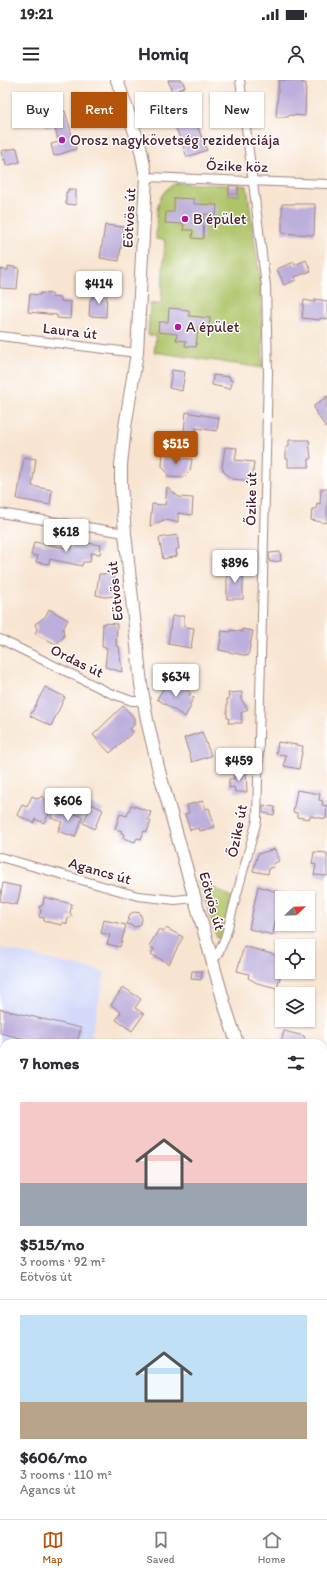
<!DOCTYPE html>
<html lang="en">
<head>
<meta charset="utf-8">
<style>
  body { margin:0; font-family:Itim,sans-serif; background:#f2f2f3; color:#2b2b33; height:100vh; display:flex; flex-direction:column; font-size:15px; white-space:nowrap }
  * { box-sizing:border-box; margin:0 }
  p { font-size:13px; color:#7c7c81 }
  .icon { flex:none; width:22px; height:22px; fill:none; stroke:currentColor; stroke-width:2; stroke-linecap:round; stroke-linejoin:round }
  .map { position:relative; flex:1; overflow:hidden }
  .side { position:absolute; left:0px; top:959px; width:327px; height:480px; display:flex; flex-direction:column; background:#fff; border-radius:12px 12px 0 0; box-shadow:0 1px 3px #0004 }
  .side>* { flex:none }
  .top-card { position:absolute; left:12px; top:12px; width:303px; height:36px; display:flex; gap:8px }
  .needle { width:26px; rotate:67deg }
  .controls { position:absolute; left:275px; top:811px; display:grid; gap:8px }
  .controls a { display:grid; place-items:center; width:40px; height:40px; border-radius:0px; background:#fff; box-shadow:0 1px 3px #0004; font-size:20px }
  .price { position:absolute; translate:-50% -34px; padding:0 9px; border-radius:4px; background:#fff; color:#222; font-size:13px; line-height:26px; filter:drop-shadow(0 1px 2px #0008) }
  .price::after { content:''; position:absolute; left:50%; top:24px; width:12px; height:9px; margin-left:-6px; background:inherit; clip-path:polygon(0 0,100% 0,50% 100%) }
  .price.selected { background:#b45309; color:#fff }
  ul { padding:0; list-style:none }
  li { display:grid; align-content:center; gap:8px; height:212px; padding:0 20px }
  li+li { border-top:1px solid #e1e1e2 }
  li span { display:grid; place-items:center; height:124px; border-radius:0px; color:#555 }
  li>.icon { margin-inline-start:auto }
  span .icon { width:72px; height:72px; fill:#fffc; stroke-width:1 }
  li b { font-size:17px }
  h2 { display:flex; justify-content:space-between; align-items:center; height:48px; padding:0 20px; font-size:17px }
  .chip { padding:0 14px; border-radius:0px; background:#fff; box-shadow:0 1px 3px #0004; font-size:14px; line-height:36px }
  .chip.selected { background:#b45309; color:#fff }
  .status { display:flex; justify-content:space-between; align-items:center; height:28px; padding:0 20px; background:#fff; direction:ltr }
  .status svg { height:11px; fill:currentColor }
  header { display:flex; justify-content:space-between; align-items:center; height:52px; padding:0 20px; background:#fff; font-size:18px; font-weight:800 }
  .tabs { display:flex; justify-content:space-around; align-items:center; height:56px; border-top:1px solid #e1e1e2; background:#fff; font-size:11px; color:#7c7c81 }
  .tabs a { display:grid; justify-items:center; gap:2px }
  .tabs .selected { color:#b45309 }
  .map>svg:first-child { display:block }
</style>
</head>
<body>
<div class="status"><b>19:21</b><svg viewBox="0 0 49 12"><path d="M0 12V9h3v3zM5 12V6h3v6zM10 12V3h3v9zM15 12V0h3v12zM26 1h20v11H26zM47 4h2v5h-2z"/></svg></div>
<header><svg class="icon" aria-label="menu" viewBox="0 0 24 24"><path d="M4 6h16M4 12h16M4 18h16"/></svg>Homiq<svg class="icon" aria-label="person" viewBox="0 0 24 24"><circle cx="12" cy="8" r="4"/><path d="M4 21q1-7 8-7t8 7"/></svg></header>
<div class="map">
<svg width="327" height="1439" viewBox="0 0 327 1439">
  <rect width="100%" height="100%" fill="#fff"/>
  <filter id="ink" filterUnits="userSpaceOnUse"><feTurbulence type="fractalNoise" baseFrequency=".025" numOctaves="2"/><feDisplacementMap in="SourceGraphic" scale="8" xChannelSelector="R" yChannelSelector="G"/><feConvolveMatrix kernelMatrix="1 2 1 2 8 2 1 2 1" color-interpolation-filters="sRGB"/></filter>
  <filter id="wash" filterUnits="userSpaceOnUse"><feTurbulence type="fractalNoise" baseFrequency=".012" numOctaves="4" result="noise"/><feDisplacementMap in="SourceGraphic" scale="16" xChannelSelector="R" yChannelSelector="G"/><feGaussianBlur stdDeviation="0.9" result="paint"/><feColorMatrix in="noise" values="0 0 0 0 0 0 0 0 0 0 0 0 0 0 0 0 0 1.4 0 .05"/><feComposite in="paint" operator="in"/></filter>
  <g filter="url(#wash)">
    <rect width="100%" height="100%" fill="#f8e5d1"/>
    <polygon fill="#d2d9f9" points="0,868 105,892 90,963 4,963 4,1002 0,1001"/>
    <g fill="#afc469" stroke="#7c724a">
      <path d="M177 103 228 105V114L239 115V105L247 106 261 208 263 288 154 272 156 256 148 255 150 224H161L165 160 156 159C157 138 153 112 177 103Z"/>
      <polygon points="198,799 233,818 221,858 217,858"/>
    </g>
    <g id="blocks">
      <g fill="#bdafdb">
        <polygon points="168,0 182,0 185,7 172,12"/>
        <polygon points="279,0 302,1 302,3 306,3 305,36 289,35 288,37 276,37"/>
        <polygon points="65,31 76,69 54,76 51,64 59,62 54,46 46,48 43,37"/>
        <polygon points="194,32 198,42 196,43 207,70 187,77 173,40"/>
        <polygon points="17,68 20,82 6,86 5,79 3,80 1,71"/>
        <rect x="229" y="106" width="9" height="8"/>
        <polygon points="68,109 76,110 76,125 66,124 66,112 68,112"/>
        <polygon points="174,118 194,119 194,124 217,125 216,135 204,134 203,159 192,158 193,150 183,150 184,144 165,143 166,132 174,132"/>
        <polygon points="282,124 315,124 314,155 282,153"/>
        <polygon points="105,145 124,147 119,181 100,178"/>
        <polygon points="306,180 311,191 295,197 296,200 284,205 277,189 294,182 295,185"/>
        <polygon points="8,186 19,188 17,209 0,208 0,189 8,190"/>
        <polygon points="97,212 107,213 106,237 89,236 90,219 92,219 92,217 97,217"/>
        <polygon points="40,213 52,214 52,217 61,218 61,221 71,222 70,239 57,238 57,235 28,232 30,214 40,215"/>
        <polygon points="315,219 327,221 327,239 320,238 320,240 302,238 304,220 315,222"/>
        <polygon points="169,228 189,230 189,236 210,238 209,248 198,247 196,267 185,266 186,261 176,260 177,254 158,252 159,242 168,242"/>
        <polygon points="172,290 185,292 182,311 169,308"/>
        <polygon points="213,295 230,297 230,300 233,301 230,309 212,305"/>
        <polygon points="327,316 327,349 315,331 314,326"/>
        <polygon points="186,332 219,338 217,351 196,348 196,352 184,351"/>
        <polygon points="289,360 309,360 311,379 309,379 309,387 288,387 288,379 286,379 286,367 289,367"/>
        <polygon points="225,367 237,368 235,380 254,382 252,401 232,399 224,392 222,387"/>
        <polygon points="163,370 179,373 178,378 192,379 190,391 183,398 167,397 168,394 162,386"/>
        <polygon points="24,377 36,379 32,406 52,410 50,425 17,419"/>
        <polygon points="167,407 179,417 193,418 192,435 178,433 178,442 164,440 150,446 152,424 165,425"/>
        <polygon points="321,408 327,409 327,443 311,440 312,429 316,429 317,423 320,424"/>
        <polygon points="177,455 179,469 176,469 177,476 163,479 159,458"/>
        <polygon points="73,461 101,465 100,474 91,473 90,482 83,482 82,486 50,479 49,484 36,482 38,476 31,475 34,462 72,469"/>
        <polygon points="280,472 281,481 270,482 269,473"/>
        <rect x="227" y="489" width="16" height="30"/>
        <polygon points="99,494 112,494 116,502 115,516 105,517 96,515"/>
        <polygon points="49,529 68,540 63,549 64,557 56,564 35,554 37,549 35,544 45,537"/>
        <polygon points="172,536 184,536 184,547 194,548 191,568 168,564"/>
        <polygon points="103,543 117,544 116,566 119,566 122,592 105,587 107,568 102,567"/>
        <polygon points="242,549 253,551 248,576 219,570 222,551 230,552 231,550 242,552"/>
        <polygon points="168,601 176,606 177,604 191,613 189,615 194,618 189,625 191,626 185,637 157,619"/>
        <polygon points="45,607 65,617 51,646 30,636"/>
        <polygon points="242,612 242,621 248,629 241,633 242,643 228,643 229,638 227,638 227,619 229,619 228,613"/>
        <polygon points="123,626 134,638 134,645 130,649 133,652 110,673 93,655"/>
        <polygon points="202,652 211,676 192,682 184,658"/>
        <polygon points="278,662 303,666 299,689 284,686 286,675 276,674"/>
        <polygon points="246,690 247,712 235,712 234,707 229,708 229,699 234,699 234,691"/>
        <polygon points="297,710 320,714 319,720 323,721 322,725 327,726 326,739 310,736 309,739 297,737 297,733 293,732"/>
        <polygon points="32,716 38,719 42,716 49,733 44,743 35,739 34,743 17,735 22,725 27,727"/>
        <polygon points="203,721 206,729 209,728 215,747 200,751 199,748 190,750 185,734 189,733 187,725"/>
        <polygon points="92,724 103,730 94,749 83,743"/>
        <polygon points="131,725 151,732 148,740 151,741 147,752 144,751 141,759 137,758 135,762 123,758 124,754 121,753 122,751 115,749 120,734 127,736"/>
        <polygon points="263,725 275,727 274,735 263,733"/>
        <polygon points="56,727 83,737 75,757 58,751 62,742 51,738"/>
        <polygon points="275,769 279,781 273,784 274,787 269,788 268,794 253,791 258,774"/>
        <polygon points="314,772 327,773 327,796 314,795 316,785 312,784"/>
        <polygon points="3,803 21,807 17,825 0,821"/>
        <polygon points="258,806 283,814 276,833 273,855 249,849"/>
        <polygon points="44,817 72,824 70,833 72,836 68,838 67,844 62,842 62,845 44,841 44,838 39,837 41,831 39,827 43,825"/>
        <polygon points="134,832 140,833 142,839 141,844 136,847 127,844 130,834"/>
        <polygon points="104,840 126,845 120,867 107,864 110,855 101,853"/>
        <polygon points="166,848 183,857 169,884 151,874 154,869 149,866 159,849 164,851"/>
        <polygon points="244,866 282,877 282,890 277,908 257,903 248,898 249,894 237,891"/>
        <polygon points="192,891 202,891 201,900 191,899"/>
        <polygon points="123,907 141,919 135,928 144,934 132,951 116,940 121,932 111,925"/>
        <polygon points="0,929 81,948 77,963 42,963 0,953"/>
        <polygon points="284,951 304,956 306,963 281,963"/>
      </g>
    </g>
  </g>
  <g filter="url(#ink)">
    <use href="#blocks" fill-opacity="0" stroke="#a1827e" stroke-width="1"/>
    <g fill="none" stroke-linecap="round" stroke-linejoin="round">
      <g stroke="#a1827e" stroke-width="10">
        <g id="street">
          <polyline points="146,97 327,104"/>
          <polyline points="0,256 137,273"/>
          <polyline points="0,433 125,453"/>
          <polyline points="0,559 110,613 132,621 144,621"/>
          <polyline points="0,777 138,816 175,820 195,818"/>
          <polyline points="211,877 217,876 225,858 257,740 268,293 266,206 240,0"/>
          <polyline points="0,1005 4,1006"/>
          <polyline points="0,1230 4,1237"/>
          <polyline points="0,1345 4,1344"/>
          <polyline points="157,1435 161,1439"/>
        </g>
      </g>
      <g stroke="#a1827e" stroke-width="14">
        <g id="secondary">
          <polyline points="117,0 141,70 146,97 137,273 125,347 121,385 121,405 125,453 141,604 147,640 159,691 225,926 237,963"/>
          <polyline points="323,1126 325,1142 327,1217"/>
        </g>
      </g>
      <use href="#street" stroke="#fff" stroke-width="8"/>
      <use href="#secondary" stroke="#fff" stroke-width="12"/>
      <g stroke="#4a1f2b" stroke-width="1">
        <polyline points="0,1197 4,1207"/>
        <polyline points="170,1435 174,1439"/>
      </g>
    </g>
  </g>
  <g fill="#b5179e" stroke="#fff" stroke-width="1.5">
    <circle cx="62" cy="60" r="4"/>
    <circle cx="185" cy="139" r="4"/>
    <circle cx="178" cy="247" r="4"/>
  </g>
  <g text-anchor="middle" stroke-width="3" stroke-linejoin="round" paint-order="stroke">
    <g font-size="15" fill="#4a1f2b" stroke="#fff" text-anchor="start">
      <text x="70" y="65">Orosz nagykövetség rezidenciája</text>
      <text x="193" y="144">B épület</text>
      <text x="186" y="252">A épület</text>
    </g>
    <g font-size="15" fill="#4a1f2b" stroke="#fff">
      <text transform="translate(237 86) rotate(2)" y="5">Őzike köz</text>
      <text transform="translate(129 138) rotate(-87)" y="5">Eötvös út</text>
      <text transform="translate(70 251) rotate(7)" y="5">Laura út</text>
      <text transform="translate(251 419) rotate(-89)" y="5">Őzike út</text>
      <text transform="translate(115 511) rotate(-96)" y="5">Eötvös út</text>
      <text transform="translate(77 581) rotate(26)" y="5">Ordas út</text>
      <text transform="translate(237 751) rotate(-79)" y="5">Őzike út</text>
      <text transform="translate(100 791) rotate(16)" y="5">Agancs út</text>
      <text transform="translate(212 821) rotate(74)" y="5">Eötvös út</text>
    </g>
  </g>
</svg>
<div class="controls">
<a><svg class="needle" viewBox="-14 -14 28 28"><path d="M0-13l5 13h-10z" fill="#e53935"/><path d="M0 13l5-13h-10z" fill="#7c7c81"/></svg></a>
<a><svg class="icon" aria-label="locate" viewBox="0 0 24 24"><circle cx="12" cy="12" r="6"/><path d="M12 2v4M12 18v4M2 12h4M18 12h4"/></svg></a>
<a><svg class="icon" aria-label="layers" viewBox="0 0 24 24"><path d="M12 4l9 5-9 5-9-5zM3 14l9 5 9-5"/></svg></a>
</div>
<b class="price" style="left:99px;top:225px">$414</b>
<b class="price selected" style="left:176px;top:385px">$515</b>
<b class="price" style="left:66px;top:473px">$618</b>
<b class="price" style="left:235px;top:504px">$896</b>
<b class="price" style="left:176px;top:618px">$634</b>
<b class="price" style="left:239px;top:702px">$459</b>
<b class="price" style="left:68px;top:742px">$606</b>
<div class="top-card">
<a class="chip">Buy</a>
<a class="chip selected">Rent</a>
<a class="chip">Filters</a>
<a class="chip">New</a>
</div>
<section class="side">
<h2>7 homes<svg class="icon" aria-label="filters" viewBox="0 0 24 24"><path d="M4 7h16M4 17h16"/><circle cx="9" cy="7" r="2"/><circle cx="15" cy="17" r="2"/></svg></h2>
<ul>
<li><span style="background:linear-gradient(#f6c9c9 65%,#9aa5b1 0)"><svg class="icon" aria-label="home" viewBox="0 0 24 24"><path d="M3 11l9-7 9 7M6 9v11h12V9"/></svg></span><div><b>$515/mo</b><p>3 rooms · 92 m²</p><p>Eötvös út</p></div></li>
<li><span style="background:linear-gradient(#bfe0f5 70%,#b9a48a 0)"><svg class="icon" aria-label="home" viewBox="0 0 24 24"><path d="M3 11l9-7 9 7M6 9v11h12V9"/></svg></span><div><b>$606/mo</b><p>3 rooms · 110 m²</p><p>Agancs út</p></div></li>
</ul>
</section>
</div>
<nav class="tabs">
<a class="selected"><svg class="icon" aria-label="map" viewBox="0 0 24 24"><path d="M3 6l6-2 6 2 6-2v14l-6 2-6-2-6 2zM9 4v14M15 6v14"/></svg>Map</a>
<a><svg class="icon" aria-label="saved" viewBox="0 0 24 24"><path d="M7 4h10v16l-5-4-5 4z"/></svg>Saved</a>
<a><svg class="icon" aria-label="home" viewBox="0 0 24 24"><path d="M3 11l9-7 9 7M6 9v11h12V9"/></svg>Home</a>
</nav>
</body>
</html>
